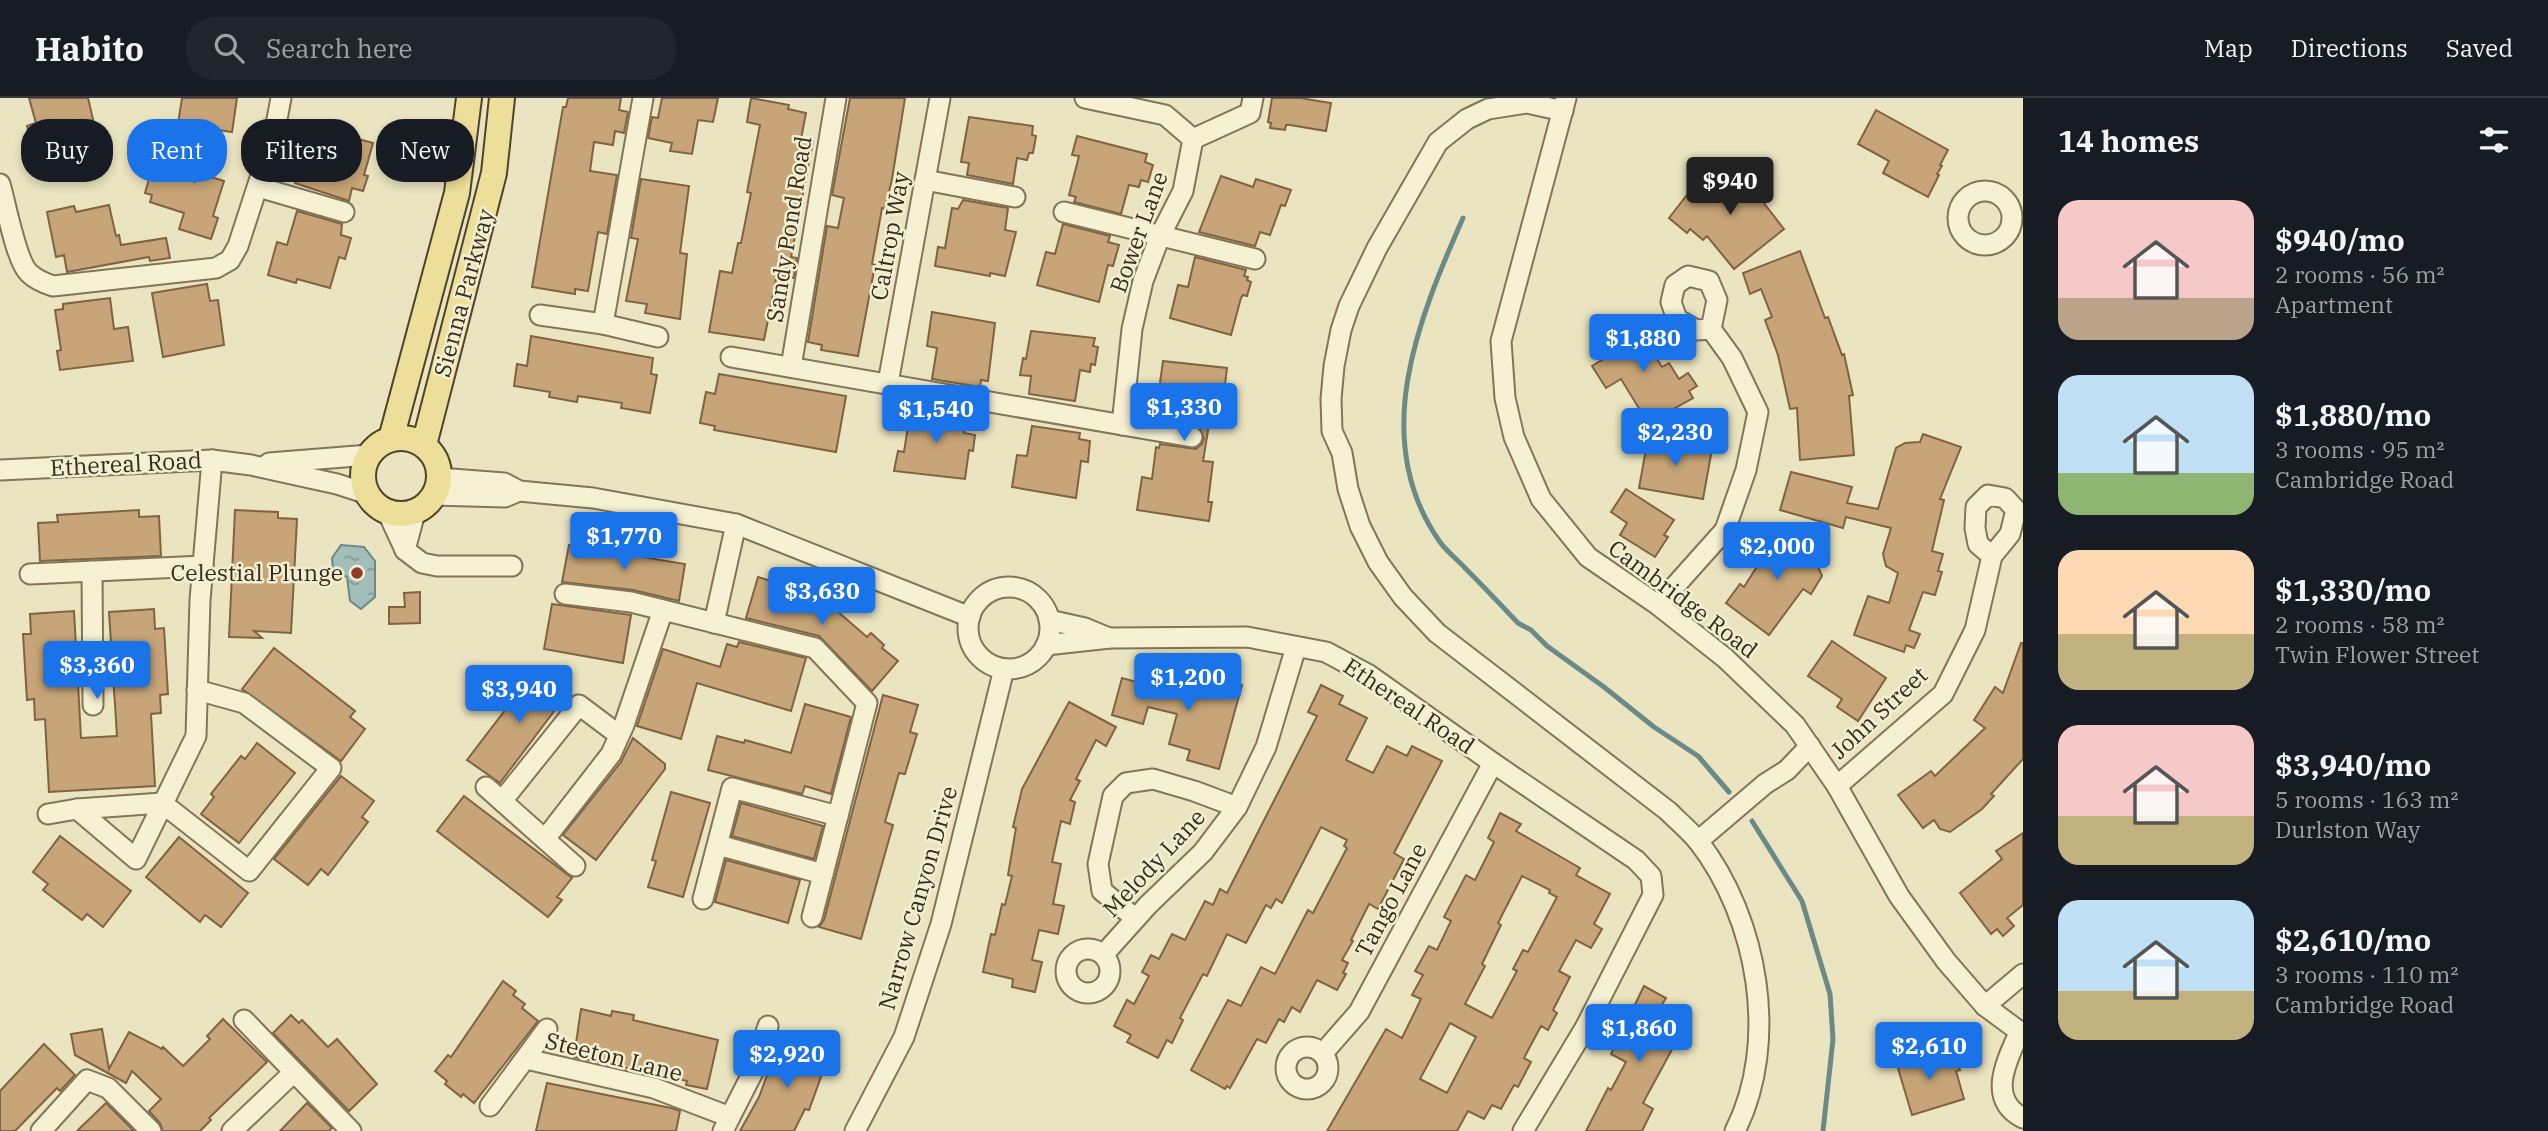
<!DOCTYPE html>
<html lang="en">
<head>
<meta charset="utf-8">
<style>
  body { margin:0; font-family:"IBM Plex Serif",serif; background:#20242c; color:#f1f3f6; height:100vh; display:flex; flex-direction:column; font-size:26px; white-space:nowrap }
  * { box-sizing:border-box; margin:0 }
  p { font-size:23px; color:#9ea1a6 }
  .icon { flex:none; width:38px; height:38px; fill:none; stroke:currentColor; stroke-width:2; stroke-linecap:round; stroke-linejoin:round }
  .map { position:relative; flex:1; overflow:hidden }
  .side { display:flex; flex-direction:column; background:#171b24; width:525px }
  .side>* { flex:none }
  .guide { position:absolute; left:21px; top:21px; width:665px; height:63px; display:flex; gap:14px }
  .price { position:absolute; translate:-50% -60px; padding:0 16px; border-radius:7px; background:#1a73e8; color:#fff; font-size:23px; line-height:46px; filter:drop-shadow(0 2px 4px #0008) }
  .price::after { content:''; position:absolute; left:50%; top:42px; width:21px; height:16px; margin-left:-10px; background:inherit; clip-path:polygon(0 0,100% 0,50% 100%) }
  .price.current { background:#222; color:#fff }
  ul { padding:0; list-style:none }
  li { display:flex; align-items:center; gap:21px; height:175px; padding:0 35px }
  li span { display:grid; place-items:center; flex:none; width:196px; height:140px; border-radius:21px; color:#555 }
  li>.icon { margin-inline-start:auto }
  span .icon { width:84px; height:84px; fill:#fffc; stroke-width:1 }
  li b { font-size:30px }
  h2 { display:flex; justify-content:space-between; align-items:center; height:84px; padding:0 35px; font-size:30px }
  .pill { padding:0 24px; border-radius:28px; background:#171b24; box-shadow:0 4px 10px #0003; font-size:24px; line-height:63px }
  .pill.current { background:#1a73e8; color:#fff }
  header { display:flex; align-items:center; gap:42px; box-sizing:border-box; height:98px; padding:0 35px; background:#171b24; border-bottom:2px solid #363941 }
  header strong { font-size:33px }
  nav { display:flex; gap:38px; margin-inline-start:auto; font-size:24px }
  .search { width:490px; height:63px; background:#20242c; display:flex; align-items:center; gap:18px; box-sizing:border-box; padding:0 24px; border-radius:28px; color:#9ea1a6; font-size:26px }
  main { display:flex; flex:1; min-height:0 }
  .map>svg:first-child { display:block }
</style>
</head>
<body>
<header>
<strong>Habito</strong>
<div class="search"><svg class="icon" aria-label="search" viewBox="0 0 24 24"><circle cx="10" cy="10" r="6"/><path d="M15 15l6 6"/></svg>Search here</div>
<nav><a>Map</a><a>Directions</a><a>Saved</a></nav>
</header>
<main>
<div class="map">
<svg width="2023" height="1033" viewBox="0 0 2023 1033">
  <defs>
    <pattern id="water-ripples" width="26" height="14" patternUnits="userSpaceOnUse" patternTransform="scale(1.75)"><rect width="26" height="14" fill="#a3bdb9"/><path d="M2 4q2-2 4 0t4 0M15 11q2-2 4 0t4 0" fill="none" stroke="#859a96"/></pattern>
  </defs>
  <rect width="100%" height="100%" fill="#ebe4c0"/>
  <polygon fill="url(#water-ripples)" stroke="#6b8a87" stroke-width="2" points="341,447 364,449 375,463 375,499 361,511 350,503 347,479 333,472 332,460"/>
  <g fill="none" stroke-linecap="round" stroke-linejoin="round">
    <g stroke="#6b8a87" stroke-width="5">
      <path d="M1463 120C1418 222 1368 342 1440 444 1447 454 1458 462 1466 471 1484 489 1501 507 1518 525L1531 532 1547 548 1604 589 1654 629 1698 658 1729 694"/>
      <polyline points="1752,723 1802,803 1830,896 1833,941 1823,1033"/>
    </g>
  </g>
  <g fill="#c7a578" stroke="#806340" stroke-width="2" fill-rule="evenodd">
    <polygon points="29,0 88,0 99,47 72,54 71,50 36,61 27,28 36,25"/>
    <polygon points="182,0 237,0 232,34 178,26"/>
    <polygon points="568,0 621,0 619,12 628,14 624,35 615,33 613,47 594,44 590,73 617,77 607,136 598,134 588,193 575,191 575,196 532,189 563,9 566,9"/>
    <polygon points="662,0 718,0 713,24 698,22 692,56 670,53 672,45 648,40 652,19 658,20"/>
    <polygon points="751,0 789,7 788,11 806,15 801,41 813,43 791,159 797,160 794,180 777,177 764,242 709,234 720,173 732,175 738,145 741,145 751,95 747,94 760,27 747,24"/>
    <polygon points="850,0 905,0 892,81 885,111 882,110 872,166 875,167 858,258 821,252 822,247 808,244 827,128 838,130 844,100 832,97"/>
    <polygon points="1272,0 1300,0 1331,5 1326,33 1290,27 1286,27 1285,32 1270,30 1271,25 1268,24"/>
    <polygon points="1876,12 1948,52 1940,67 1942,68 1937,76 1939,77 1928,99 1883,75 1889,63 1858,46"/>
    <polygon points="969,19 1033,28 1032,37 1036,38 1033,55 1029,55 1027,62 1017,60 1013,86 967,77 969,65 961,64"/>
    <polygon points="307,27 373,45 364,77 368,78 363,93 352,90 349,103 295,85 306,49 301,48"/>
    <polygon points="1077,38 1147,56 1145,64 1153,67 1148,84 1141,82 1139,89 1129,87 1121,116 1074,104 1076,99 1069,97 1079,58 1072,57"/>
    <polygon points="1743,63 1758,75 1749,86 1784,131 1734,171 1707,138 1703,142 1690,131 1687,135 1669,120 1694,88 1705,96 1716,84 1719,87 1722,84 1724,86"/>
    <polygon points="152,71 195,84 197,75 224,83 213,118 218,120 211,141 179,131 184,115 150,104 152,97 145,95"/>
    <polygon points="1221,78 1253,89 1256,81 1291,92 1285,108 1281,107 1270,137 1260,134 1255,148 1199,134"/>
    <polygon points="641,81 689,88 680,155 687,156 680,221 645,215 647,206 626,203 638,141 631,140"/>
    <polygon points="963,102 1008,110 1005,132 1016,134 1005,178 990,175 990,178 935,168 938,149 945,150 952,110 958,111"/>
    <polygon points="109,107 116,138 119,137 121,147 166,140 170,160 150,163 149,159 67,174 64,157 56,159 47,114 74,108 76,114"/>
    <polygon points="297,113 342,126 341,137 351,140 345,161 339,159 330,190 297,181 296,185 268,177 277,144 287,147"/>
    <polygon points="1063,126 1110,138 1108,144 1119,147 1113,168 1108,167 1099,204 1037,187 1046,154 1055,156"/>
    <polygon points="1800,153 1825,220 1828,219 1842,257 1844,256 1853,297 1849,298 1854,357 1800,362 1797,310 1790,311 1778,257 1765,222 1772,219 1761,191 1750,196 1743,175"/>
    <polygon points="1195,159 1246,172 1244,178 1248,179 1247,182 1251,184 1247,198 1243,197 1241,200 1231,237 1170,220 1178,187 1188,189"/>
    <polygon points="207,186 210,203 218,202 224,247 163,259 152,195"/>
    <polygon points="110,200 114,231 128,229 133,263 60,272 57,253 61,252 55,212 63,211 63,206"/>
    <polygon points="932,214 995,225 988,283 981,282 980,289 932,281 937,250 927,248"/>
    <polygon points="1637,223 1649,243 1647,245 1662,269 1669,265 1679,281 1688,275 1697,288 1689,293 1693,300 1648,325 1621,281 1606,290 1592,268 1610,257 1602,245"/>
    <polygon points="1031,233 1095,240 1093,248 1098,249 1095,267 1091,266 1090,274 1080,272 1075,303 1029,296 1031,278 1020,277 1023,260 1026,261"/>
    <polygon points="531,238 653,260 651,276 657,277 650,315 621,310 622,305 578,298 577,304 549,299 550,294 514,288 517,266 527,268"/>
    <polygon points="1163,263 1227,270 1223,303 1213,302 1203,363 1213,364 1208,404 1212,404 1209,423 1137,412 1142,379 1152,381 1156,349 1159,350 1160,346 1196,351 1202,346 1204,340 1199,329 1163,322 1165,309 1154,307 1156,291 1159,292"/>
    <polygon points="719,276 846,298 836,354 714,332 715,328 700,325 706,294 715,296"/>
    <polygon points="911,309 967,318 964,335 975,337 973,353 969,352 965,381 894,373 898,353 904,354"/>
    <polygon points="1032,328 1080,335 1079,341 1090,343 1088,364 1081,363 1076,400 1012,389 1017,357 1027,358"/>
    <polygon points="1923,336 1961,349 1940,401 1944,402 1932,453 1943,456 1938,473 1942,474 1935,497 1923,494 1909,532 1920,536 1914,550 1906,547 1904,554 1854,537 1868,498 1889,505 1898,475 1886,468 1883,456 1891,430 1846,419 1843,430 1780,412 1791,374 1852,389 1847,405 1878,411 1896,350 1905,345 1920,344"/>
    <polygon points="1648,340 1712,351 1703,401 1639,390"/>
    <polygon points="1626,391 1674,422 1664,437 1668,439 1655,459 1620,437 1627,425 1611,414"/>
    <polygon points="139,412 139,419 159,418 161,458 40,463 38,425 58,424 57,417"/>
    <polygon points="235,412 278,414 278,420 297,421 291,535 254,533 262,540 229,539"/>
    <polygon points="1782,429 1816,452 1809,463 1818,469 1822,478 1811,496 1803,491 1769,537 1726,505 1740,486 1744,489"/>
    <polygon points="569,447 685,466 679,503 633,492 562,484"/>
    <polygon points="758,479 840,503 837,513 867,539 871,535 884,547 882,550 898,563 872,593 819,538 746,520"/>
    <polygon points="420,494 420,525 389,526 389,509 405,509 404,495"/>
    <polygon points="552,506 631,517 623,565 544,551"/>
    <polygon points="154,511 155,531 164,530 168,596 160,597 161,615 151,616 155,688 49,694 45,621 35,622 34,601 27,602 23,536 31,536 30,516 74,513 81,640 117,638 109,514"/>
    <polygon points="1832,543 1886,580 1858,623 1837,609 1842,601 1808,578"/>
    <polygon points="739,544 806,560 791,613 697,585 681,641 637,628 663,551 720,569 727,546 737,549"/>
    <polygon points="2021,545 2023,545 2023,661 1991,696 1994,698 1982,711 1950,734 1940,731 1934,722 1923,730 1898,697 1931,673 1935,678 1985,630 1974,622 1995,589 2003,595"/>
    <polygon points="274,550 355,613 350,619 365,631 341,663 242,591"/>
    <polygon points="538,569 570,592 500,685 467,662"/>
    <polygon points="1193,571 1242,587 1219,671 1187,662 1190,652 1169,646 1177,616 1148,609 1143,626 1112,617 1122,580 1186,598"/>
    <polygon points="1321,587 1343,598 1339,606 1367,620 1346,662 1373,675 1387,648 1407,658 1412,648 1442,663 1394,755 1404,761 1378,811 1369,806 1351,842 1353,843 1342,862 1348,865 1343,875 1346,876 1337,892 1317,882 1300,914 1292,909 1284,924 1279,921 1266,945 1257,941 1230,990 1227,988 1225,991 1191,972 1228,902 1241,908 1261,869 1275,876 1308,812 1313,815 1347,750 1344,748 1347,742 1321,729 1282,805 1276,801 1271,810 1266,807 1246,845 1227,836 1207,878 1203,876 1180,920 1183,922 1172,945 1167,942 1158,960 1127,944 1131,937 1114,928 1127,902 1134,906 1149,878 1142,874 1151,857 1159,861 1172,836 1185,842 1205,803 1213,807 1220,791 1227,795 1317,618 1308,614"/>
    <polygon points="883,597 918,607 910,634 917,636 905,676 899,675 885,724 893,727 861,841 819,829 824,822"/>
    <polygon points="1069,604 1116,629 1106,648 1096,642 1076,681 1080,683 1070,702 1075,704 1070,726 1061,723 1052,764 1061,766 1053,806 1064,808 1058,836 1039,832 1032,862 1042,864 1035,894 1012,889 1013,881 983,874 991,836 995,837 1002,806 1005,807 1012,778 1008,777 1016,730 1013,729 1022,691"/>
    <polygon points="805,606 851,619 831,696 805,688 802,696 708,672 717,638 744,645 745,642 791,655"/>
    <polygon points="633,640 665,666 665,671 596,762 563,737 621,664"/>
    <polygon points="257,645 295,675 239,745 201,716 214,699 211,696 241,658 245,661"/>
    <polygon points="341,678 374,703 362,719 368,724 328,777 321,771 308,787 274,761"/>
    <polygon points="671,694 710,705 683,799 648,789 656,763 652,762"/>
    <polygon points="464,698 572,780 557,799 562,802 548,819 437,733"/>
    <polygon points="741,705 823,728 814,761 732,738"/>
    <path d="M1500 715 1521 726 1516 733 1580 770 1576 777 1610 796 1594 826 1602 831 1591 850 1576 842 1559 873 1570 879 1553 912 1557 915 1548 932 1541 928 1524 960 1531 964 1518 989 1514 987 1501 1011 1492 1007 1484 1021 1468 1013 1457 1033H1327L1386 931 1402 940 1421 901 1412 897 1423 877 1415 873 1429 848 1437 852 1451 823 1444 819 1466 777 1475 782 1494 744 1488 740ZM1522 778 1550 792 1549 795 1557 799 1528 854 1523 852 1513 871 1517 873 1492 920 1465 906 1485 868 1482 866 1501 827 1498 825ZM1450 925 1476 939 1447 995 1420 981Z"/>
    <polygon points="2023,735 2023,807 2007,820 2014,828 2003,838 1997,831 1991,836 1960,795 2002,761 1996,753"/>
    <polygon points="60,738 131,793 103,829 87,816 82,822 43,792 48,786 33,774"/>
    <polygon points="179,739 248,795 221,829 205,817 200,824 146,779"/>
    <polygon points="726,762 800,782 788,825 715,804"/>
    <polygon points="503,883 516,893 513,897 525,906 522,910 538,923 474,1005 463,996 461,999 445,986 447,983 435,973 448,957 451,959"/>
    <polygon points="1644,888 1666,900 1661,908 1688,922 1643,1005 1653,1011 1642,1033 1586,1033 1608,990 1611,992 1626,964 1611,956"/>
    <polygon points="581,911 611,918 612,913 634,917 633,922 718,942 707,991 686,987 687,983 661,977 574,959"/>
    <polygon points="291,917 299,925 302,922 328,949 337,941 377,986 349,1013 273,935"/>
    <polygon points="223,921 267,964 209,1020 211,1022 200,1033 163,1033 160,1025 149,1013 161,1001 132,973 126,985 75,957 71,936 102,931 109,971 129,934 162,951 163,949 183,968 210,941 207,938"/>
    <polygon points="44,946 75,977 60,993 57,990 15,1033 0,1033 0,993"/>
    <polygon points="778,947 799,954 800,951 814,955 815,949 830,954 809,1012 805,1011 794,1033 740,1033 759,999"/>
    <polygon points="1910,952 1915,966 1954,955 1960,972 1956,973 1964,1001 1912,1017 1894,957"/>
    <polygon points="547,985 671,1010 680,1013 676,1033 536,1033"/>
    <polygon points="106,1005 134,1033 77,1033"/>
    <polygon points="307,1005 332,1030 329,1033 280,1033"/>
  </g>
  <g fill="none" stroke-linecap="round" stroke-linejoin="round">
    <g stroke="#827559" stroke-width="23">
      <g id="minor">
        <polyline points="1085,0 1165,17 1193,41 1183,93 1160,138 1143,183 1132,231 1122,327"/>
        <polyline points="1566,0 1501,243 1505,300 1514,339 1541,401 1588,459 1658,507 1725,560 1795,627 1837,688 1899,798 1946,863 1985,908 2023,936"/>
        <path d="M1563 13 1527 5 1488 11 1467 21 1438 44 1377 150 1349 208 1341 232 1334 268 1331 301 1332 333 1342 355 1348 391 1360 428 1378 464 1403 499 1437 535 1668 713C1678 723 1689 732 1698 743 1758 820 1780 944 1735 1033"/>
        <polyline points="1193,41 1250,15 1253,0"/>
        <polyline points="925,82 1015,99"/>
        <path d="M0 86C6 106 16 163 29 175 36 182 44 185 53 188L216 170 230 162 238 148 274 37 281 0"/>
        <polyline points="258,89 344,114"/>
        <circle cx="1985" cy="120" r="27"/>
        <polyline points="1064,114 1255,161"/>
        <polyline points="540,217 603,226 658,239"/>
        <polyline points="603,226 643,0"/>
        <polyline points="731,259 1192,339"/>
        <polyline points="791,269 836,0"/>
        <polyline points="888,285 940,0"/>
        <polyline points="269,365 369,357"/>
        <polyline points="0,372 212,362 251,367 337,386 368,396"/>
        <polyline points="439,380 504,385 519,393 593,400 736,426 970,519"/>
        <polyline points="433,397 505,399 519,393"/>
        <polyline points="387,413 405,452 413,422 408,415"/>
        <polyline points="405,452 422,465 437,468 512,468"/>
        <polyline points="92,473 93,607"/>
        <polyline points="30,476 203,468"/>
        <circle cx="1009" cy="530" r="41"/>
        <polyline points="565,496 631,504 815,550 867,605 812,819"/>
        <polyline points="1658,507 1725,432 1746,372 1758,314 1732,260 1711,231 1717,202 1709,183 1688,178 1675,187 1671,204 1677,221 1696,232 1711,231"/>
        <polyline points="1049,522 1085,530 1109,540"/>
        <polyline points="714,525 736,426"/>
        <polyline points="1046,547 1110,540 1247,539 1326,554 1369,577 1493,665 1636,762 1651,778 1653,797 1585,930 1523,1033"/>
        <polyline points="1837,688 1943,596 1975,532 1992,458 2010,436 2016,412 2005,400 1988,397 1976,409 1975,430 1978,446 1992,458"/>
        <polyline points="486,689 575,768"/>
        <polyline points="502,703 579,607 619,637"/>
        <polyline points="77,711 136,761 196,638 200,502 212,362"/>
        <polyline points="48,716 77,711 162,705 249,773 331,670 244,605 197,592"/>
        <polyline points="545,741 611,656 624,627 663,512"/>
        <polyline points="1698,743 1765,686 1787,672 1810,648"/>
        <polyline points="718,747 823,776"/>
        <polyline points="703,801 732,690 838,718"/>
        <polyline points="1135,820 1102,793 1098,766 1113,698 1126,685 1153,681 1194,693 1237,709"/>
        <circle cx="1088" cy="873" r="22"/>
        <polyline points="1104,856 1148,807 1203,754 1237,709 1266,649 1296,549"/>
        <polyline points="1985,908 2023,876"/>
        <polyline points="244,922 351,1033"/>
        <path d="M2020 933C2007 962 1986 1001 2023 1020"/>
        <circle cx="1307" cy="970" r="21"/>
        <polyline points="1323,955 1359,914 1493,665"/>
        <polyline points="526,961 654,990 730,1019"/>
        <polyline points="490,1008 547,931"/>
        <polyline points="41,1033 87,982 108,990 151,1033"/>
        <polyline points="232,1033 294,974"/>
        <polyline points="723,1033 754,972 768,928"/>
        <polyline points="855,1033 904,939 941,826 1004,571"/>
      </g>
    </g>
    <g stroke="#50432d" stroke-width="28">
      <g id="major">
        <circle cx="401" cy="378" r="38"/>
        <polyline points="391,341 457,95 469,0"/>
        <polyline points="424,347 494,75 502,0"/>
      </g>
    </g>
    <use href="#minor" stroke="#f6f1d2" stroke-width="19"/>
    <use href="#major" stroke="#eddf99" stroke-width="24"/>
  </g>
  <circle fill="#8e3b2d" stroke="#f3eecf" stroke-width="2.5" cx="357" cy="475" r="7"/>
  <g text-anchor="middle" stroke-width="5" stroke-linejoin="round" paint-order="stroke">
    <g font-size="23" fill="#332b1d" stroke="#f3eecf">
      <text transform="translate(789 131) rotate(-81)" y="8">Sandy Pond Road</text>
      <text transform="translate(1139 134) rotate(-70)" y="8">Bower Lane</text>
      <text transform="translate(890 138) rotate(-80)" y="8">Caltrop Way</text>
      <text transform="translate(464 195) rotate(-75)" y="8">Sienna Parkway</text>
      <text transform="translate(126 366) rotate(-3)" y="8">Ethereal Road</text>
      <text transform="translate(1683 501) rotate(37)" y="8">Cambridge Road</text>
      <text transform="translate(1409 608) rotate(34)" y="8">Ethereal Road</text>
      <text transform="translate(1879 615) rotate(-43)" y="8">John Street</text>
      <text transform="translate(1154 765) rotate(-47)" y="8">Melody Lane</text>
      <text transform="translate(918 800) rotate(-74)" y="8">Narrow Canyon Drive</text>
      <text transform="translate(1391 802) rotate(-62)" y="8">Tango Lane</text>
      <text transform="translate(614 959) rotate(14)" y="8">Steeton Lane</text>
    </g>
    <g font-size="23" fill="#332b1d" stroke="#f3eecf" text-anchor="end">
      <text x="343" y="483">Celestial Plunge</text>
    </g>
  </g>
</svg>
<b class="price current" style="left:1730px;top:119px">$940</b>
<b class="price" style="left:1643px;top:276px">$1,880</b>
<b class="price" style="left:1184px;top:345px">$1,330</b>
<b class="price" style="left:936px;top:347px">$1,540</b>
<b class="price" style="left:1675px;top:370px">$2,230</b>
<b class="price" style="left:624px;top:474px">$1,770</b>
<b class="price" style="left:1777px;top:484px">$2,000</b>
<b class="price" style="left:822px;top:529px">$3,630</b>
<b class="price" style="left:97px;top:603px">$3,360</b>
<b class="price" style="left:1188px;top:615px">$1,200</b>
<b class="price" style="left:519px;top:627px">$3,940</b>
<b class="price" style="left:1639px;top:966px">$1,860</b>
<b class="price" style="left:1929px;top:984px">$2,610</b>
<b class="price" style="left:787px;top:992px">$2,920</b>
<div class="guide">
<a class="pill">Buy</a>
<a class="pill current">Rent</a>
<a class="pill">Filters</a>
<a class="pill">New</a>
</div>
</div>
<section class="side">
<h2>14 homes<svg class="icon" aria-label="filters" viewBox="0 0 24 24"><path d="M4 7h16M4 17h16"/><circle cx="9" cy="7" r="2"/><circle cx="15" cy="17" r="2"/></svg></h2>
<ul>
<li><span style="background:linear-gradient(#f6c9c9 70%,#b9a48a 0)"><svg class="icon" aria-label="home" viewBox="0 0 24 24"><path d="M3 11l9-7 9 7M6 9v11h12V9"/></svg></span><div><b>$940/mo</b><p>2 rooms · 56 m²</p><p>Apartment</p></div></li>
<li><span style="background:linear-gradient(#bfe0f5 70%,#8fb573 0)"><svg class="icon" aria-label="home" viewBox="0 0 24 24"><path d="M3 11l9-7 9 7M6 9v11h12V9"/></svg></span><div><b>$1,880/mo</b><p>3 rooms · 95 m²</p><p>Cambridge Road</p></div></li>
<li><span style="background:linear-gradient(#ffd9b3 60%,#c2b280 0)"><svg class="icon" aria-label="home" viewBox="0 0 24 24"><path d="M3 11l9-7 9 7M6 9v11h12V9"/></svg></span><div><b>$1,330/mo</b><p>2 rooms · 58 m²</p><p>Twin Flower Street</p></div></li>
<li><span style="background:linear-gradient(#f6c9c9 65%,#c2b280 0)"><svg class="icon" aria-label="home" viewBox="0 0 24 24"><path d="M3 11l9-7 9 7M6 9v11h12V9"/></svg></span><div><b>$3,940/mo</b><p>5 rooms · 163 m²</p><p>Durlston Way</p></div></li>
<li><span style="background:linear-gradient(#bfe0f5 65%,#c2b280 0)"><svg class="icon" aria-label="home" viewBox="0 0 24 24"><path d="M3 11l9-7 9 7M6 9v11h12V9"/></svg></span><div><b>$2,610/mo</b><p>3 rooms · 110 m²</p><p>Cambridge Road</p></div></li>
</ul>
</section>
</main>
</body>
</html>
